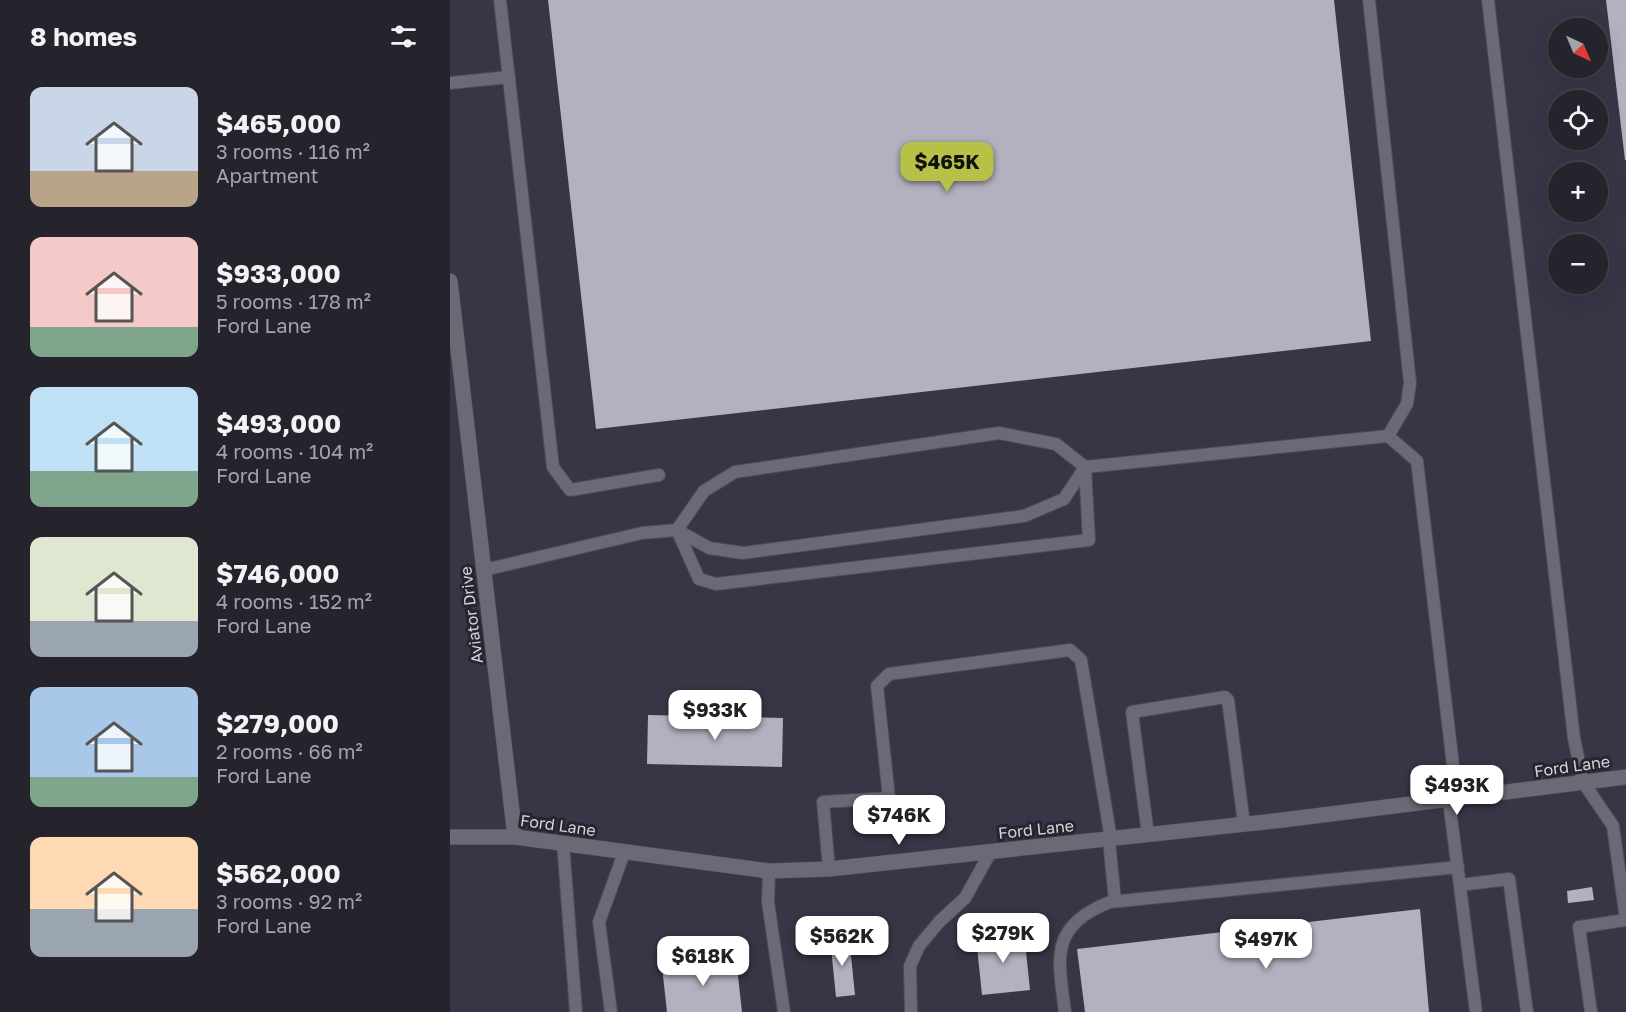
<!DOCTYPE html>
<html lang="en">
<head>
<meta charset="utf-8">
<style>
  body { margin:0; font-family:"Golos Text",sans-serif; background:#312f38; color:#f1f3f6; height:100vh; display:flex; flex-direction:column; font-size:22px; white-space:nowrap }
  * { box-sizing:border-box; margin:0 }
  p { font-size:20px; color:#a3a4a9 }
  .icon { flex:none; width:33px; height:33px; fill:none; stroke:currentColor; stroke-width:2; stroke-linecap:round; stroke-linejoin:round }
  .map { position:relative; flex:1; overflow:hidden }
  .sheet { display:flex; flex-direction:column; background:#25232c; width:450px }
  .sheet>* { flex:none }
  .needle { width:39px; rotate:136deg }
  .fabs { position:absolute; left:1098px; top:18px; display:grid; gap:12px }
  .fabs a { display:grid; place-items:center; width:60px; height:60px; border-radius:50%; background:#25232c; box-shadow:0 6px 24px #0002,0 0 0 2px #424048; font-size:30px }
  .price { position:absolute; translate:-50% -51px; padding:0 14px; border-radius:12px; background:#fff; color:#222; font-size:20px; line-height:39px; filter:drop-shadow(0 2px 3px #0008) }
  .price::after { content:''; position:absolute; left:50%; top:36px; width:18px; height:14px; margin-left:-9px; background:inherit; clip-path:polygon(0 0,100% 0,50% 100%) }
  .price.on { background:#b8c147; color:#111 }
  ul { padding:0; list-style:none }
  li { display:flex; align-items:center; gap:18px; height:150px; padding:0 30px }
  li span { display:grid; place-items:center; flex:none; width:168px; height:120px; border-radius:12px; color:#555 }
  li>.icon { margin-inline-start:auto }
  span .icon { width:72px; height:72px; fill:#fffc; stroke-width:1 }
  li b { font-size:26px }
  h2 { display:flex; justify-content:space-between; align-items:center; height:72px; padding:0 30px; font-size:26px }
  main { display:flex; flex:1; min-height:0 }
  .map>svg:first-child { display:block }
</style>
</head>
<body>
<main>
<section class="sheet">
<h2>8 homes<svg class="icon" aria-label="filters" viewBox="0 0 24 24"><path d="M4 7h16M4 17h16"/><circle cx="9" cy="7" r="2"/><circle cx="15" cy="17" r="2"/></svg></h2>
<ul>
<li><span style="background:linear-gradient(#c9d6e8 70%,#b9a48a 0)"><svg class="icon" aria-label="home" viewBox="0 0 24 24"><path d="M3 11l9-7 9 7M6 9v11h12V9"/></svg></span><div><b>$465,000</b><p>3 rooms · 116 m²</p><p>Apartment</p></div></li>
<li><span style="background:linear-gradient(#f6c9c9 75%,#7fa58c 0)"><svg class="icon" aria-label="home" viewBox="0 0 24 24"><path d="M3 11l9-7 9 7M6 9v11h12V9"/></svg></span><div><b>$933,000</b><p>5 rooms · 178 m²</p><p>Ford Lane</p></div></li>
<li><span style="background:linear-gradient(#bfe0f5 70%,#7fa58c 0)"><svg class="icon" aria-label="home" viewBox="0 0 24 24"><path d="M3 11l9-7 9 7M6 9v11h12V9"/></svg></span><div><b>$493,000</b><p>4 rooms · 104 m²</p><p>Ford Lane</p></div></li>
<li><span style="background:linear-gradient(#dfe7d0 70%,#9aa5b1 0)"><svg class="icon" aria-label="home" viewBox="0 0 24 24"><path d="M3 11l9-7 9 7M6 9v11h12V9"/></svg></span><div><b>$746,000</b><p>4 rooms · 152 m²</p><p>Ford Lane</p></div></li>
<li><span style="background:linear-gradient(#a9c7e8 75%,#7fa58c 0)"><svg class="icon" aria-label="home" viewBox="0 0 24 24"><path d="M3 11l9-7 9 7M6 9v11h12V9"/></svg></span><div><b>$279,000</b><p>2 rooms · 66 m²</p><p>Ford Lane</p></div></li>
<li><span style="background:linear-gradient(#ffd9b3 60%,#9aa5b1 0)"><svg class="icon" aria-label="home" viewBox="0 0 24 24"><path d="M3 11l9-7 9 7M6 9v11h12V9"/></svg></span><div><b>$562,000</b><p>3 rooms · 92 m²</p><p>Ford Lane</p></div></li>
</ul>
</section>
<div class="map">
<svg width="1176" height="1012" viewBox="0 0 1176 1012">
  <rect width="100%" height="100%" fill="#312f3a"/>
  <path fill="#393547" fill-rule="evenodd" d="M0 0H1176V1012H0ZM1108 28H1148V68H1108ZM1108 100H1148V140H1108ZM1108 172H1148V212H1108ZM1108 244H1148V284H1108Z"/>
  <g fill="#b3b1bf">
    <polygon points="98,0 884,0 921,341 146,429"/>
    <polygon points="1156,0 1176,0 1176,160 1175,160"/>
    <polygon points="198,715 333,718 332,767 197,764"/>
    <polygon points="1142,887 1144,900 1118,903 1117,891"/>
    <polygon points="970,909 979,1012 635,1012 627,949"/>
    <polygon points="574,932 580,990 532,995 526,937"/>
    <polygon points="399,936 405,995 386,997 380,938"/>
    <polygon points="286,958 292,1012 217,1012 212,967"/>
  </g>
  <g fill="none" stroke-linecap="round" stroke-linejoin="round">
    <g stroke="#4e4c55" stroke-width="14">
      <g id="service">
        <polyline points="50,0 103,467 120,490 209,475"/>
        <polyline points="919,0 960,383 957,404 938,436"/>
        <polyline points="1038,0 1124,738 1133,782 1163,826 1176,920"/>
        <polyline points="0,83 59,77"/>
        <polygon points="549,433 606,444 635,467 639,540 266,584 249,579 227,530 254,491 285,472"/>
        <polyline points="34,570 192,533 227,530 259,548 293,553 574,516 614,499 635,467 938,436 967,461 1007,799"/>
        <polyline points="999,801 1026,1012"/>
        <polyline points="698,835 682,712 775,697 778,700 794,824"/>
        <polyline points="659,840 665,901"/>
        <polyline points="113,843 126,1012"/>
        <polyline points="379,869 373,802 439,798 427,686 439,674 620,650 631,660 661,839"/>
        <polyline points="319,871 318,902 334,1012"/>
        <polyline points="1010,885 1059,879 1077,1012"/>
        <polyline points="161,1012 149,922 174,853"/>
        <polyline points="461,1012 460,966 469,946 489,922 515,898 540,853"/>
        <path d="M615 1012C608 958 599 926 660 902L1008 867"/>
        <polyline points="1141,1012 1129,927 1176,920"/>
      </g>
    </g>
    <g stroke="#4e4c55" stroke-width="16">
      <g id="minor">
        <polyline points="0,281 65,837"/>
        <polyline points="0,837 65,837 319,871 379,869 833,820 1176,777"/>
      </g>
    </g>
    <use href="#service" stroke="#6b6976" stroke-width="12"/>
    <use href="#minor" stroke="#6b6976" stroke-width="15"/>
  </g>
  <g text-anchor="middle" stroke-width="6" stroke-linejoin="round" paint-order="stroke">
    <g font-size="16" fill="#d5d4dc" stroke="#272530">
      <text transform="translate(21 615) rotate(-97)" y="6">Aviator Drive</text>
      <text transform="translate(1122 766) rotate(-8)" y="6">Ford Lane</text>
      <text transform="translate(108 825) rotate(8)" y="6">Ford Lane</text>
      <text transform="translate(586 829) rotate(-6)" y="6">Ford Lane</text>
    </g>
  </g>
</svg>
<div class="fabs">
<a><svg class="needle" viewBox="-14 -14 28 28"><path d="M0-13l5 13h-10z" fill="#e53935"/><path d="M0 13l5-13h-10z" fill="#a3a4a9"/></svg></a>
<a><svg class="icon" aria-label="locate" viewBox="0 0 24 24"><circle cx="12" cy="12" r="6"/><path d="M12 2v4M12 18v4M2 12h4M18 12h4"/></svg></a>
<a>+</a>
<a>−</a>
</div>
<b class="price on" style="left:497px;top:193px">$465K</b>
<b class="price" style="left:265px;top:741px">$933K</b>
<b class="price" style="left:1007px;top:816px">$493K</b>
<b class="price" style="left:449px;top:846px">$746K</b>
<b class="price" style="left:553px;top:964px">$279K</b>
<b class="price" style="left:392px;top:967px">$562K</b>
<b class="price" style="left:816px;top:970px">$497K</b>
<b class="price" style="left:253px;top:987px">$618K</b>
</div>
</main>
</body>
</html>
